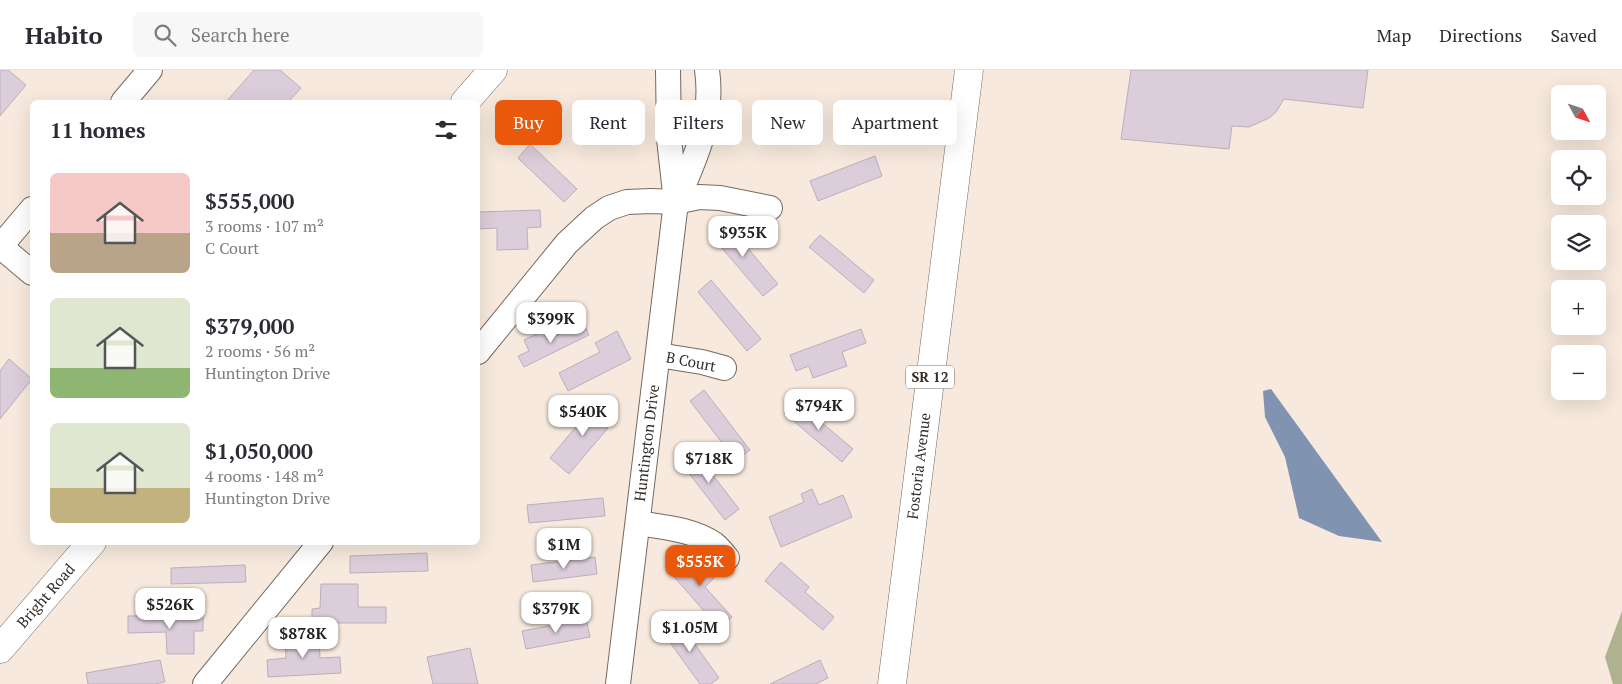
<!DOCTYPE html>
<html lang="en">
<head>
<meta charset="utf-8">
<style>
  body { margin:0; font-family:"PT Serif",serif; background:#f7f7f7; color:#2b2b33; height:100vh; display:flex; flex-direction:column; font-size:19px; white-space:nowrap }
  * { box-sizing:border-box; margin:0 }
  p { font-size:16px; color:#7c7c81 }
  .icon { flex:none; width:28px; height:28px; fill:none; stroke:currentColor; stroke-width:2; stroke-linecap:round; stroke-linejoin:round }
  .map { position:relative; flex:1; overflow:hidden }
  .panel { position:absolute; left:30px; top:30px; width:450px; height:445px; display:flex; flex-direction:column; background:#fff; border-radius:8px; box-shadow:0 5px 20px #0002 }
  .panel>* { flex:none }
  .banner { position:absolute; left:495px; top:30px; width:475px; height:45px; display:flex; gap:10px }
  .needle { width:32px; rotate:130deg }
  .controls { position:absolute; left:1551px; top:15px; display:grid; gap:10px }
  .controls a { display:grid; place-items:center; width:55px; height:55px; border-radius:8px; background:#fff; box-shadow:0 5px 20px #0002; font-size:25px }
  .price { position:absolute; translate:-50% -42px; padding:0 11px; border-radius:10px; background:#fff; color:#222; font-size:16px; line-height:32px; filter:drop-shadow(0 1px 2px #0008) }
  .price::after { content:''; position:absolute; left:50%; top:30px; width:15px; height:11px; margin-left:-8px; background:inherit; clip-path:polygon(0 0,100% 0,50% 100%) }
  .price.active { background:#ea580c; color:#fff }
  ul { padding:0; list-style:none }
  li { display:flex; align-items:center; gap:15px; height:125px; padding:0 20px }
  li span { display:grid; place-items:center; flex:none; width:140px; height:100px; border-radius:8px; color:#555 }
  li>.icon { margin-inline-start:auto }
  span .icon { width:60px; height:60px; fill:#fffc; stroke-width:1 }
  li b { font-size:21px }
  h2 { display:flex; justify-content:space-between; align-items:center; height:60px; padding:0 20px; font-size:21px }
  .chip { padding:0 18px; border-radius:8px; background:#fff; box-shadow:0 5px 20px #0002; font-size:18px; line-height:45px }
  .chip.active { background:#ea580c; color:#fff }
  header { display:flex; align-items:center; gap:30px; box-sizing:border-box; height:70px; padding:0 25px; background:#fff; border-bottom:1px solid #e1e1e2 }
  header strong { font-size:24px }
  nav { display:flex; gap:28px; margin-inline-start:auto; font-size:18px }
  .search { width:350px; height:45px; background:#f7f7f7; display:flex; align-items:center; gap:12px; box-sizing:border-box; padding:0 18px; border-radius:8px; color:#7c7c81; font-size:19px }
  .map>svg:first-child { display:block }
</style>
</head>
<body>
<header>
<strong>Habito</strong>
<div class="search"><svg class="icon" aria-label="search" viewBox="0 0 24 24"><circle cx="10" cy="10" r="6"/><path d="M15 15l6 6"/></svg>Search here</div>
<nav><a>Map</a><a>Directions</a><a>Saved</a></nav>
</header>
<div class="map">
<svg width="1622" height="614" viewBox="0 0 1622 614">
  <rect width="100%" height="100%" fill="#f7e9dd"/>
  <polygon fill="#afb28e" points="1622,541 1622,614 1613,614 1605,587"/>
  <polygon fill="#8094b2" points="1271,319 1382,472 1339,466 1299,448 1285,387 1265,347 1263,321"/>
  <g fill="#dbcdd9" stroke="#bcaeba">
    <polygon points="0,0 8,0 26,15 0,46"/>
    <polygon points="254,0 280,0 301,18 288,32 226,32"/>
    <polygon points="1131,0 1368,0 1363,38 1284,29 1276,42 1269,48 1249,57 1232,56 1229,79 1121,69"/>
    <polygon points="530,74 577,119 564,132 518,88"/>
    <polygon points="875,86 882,106 818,131 810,111"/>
    <polygon points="540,140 541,157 527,158 528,179 497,180 497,158 478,159 478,142"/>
    <polygon points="724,150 778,214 763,226 709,163"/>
    <polygon points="820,165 874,210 864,223 809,177"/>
    <polygon points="711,210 761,269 747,281 698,222"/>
    <polygon points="583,252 589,265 524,297 518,286 529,281 524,270 543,261 547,270"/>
    <polygon points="861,259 866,273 842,282 847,296 813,308 809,296 796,301 790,285"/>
    <polygon points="617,261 631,289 568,321 559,303 600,282 595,273"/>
    <polygon points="9,289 32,309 0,349 0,301"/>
    <polygon points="704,320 750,380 736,391 690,331"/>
    <polygon points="598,330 615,344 605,356 608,358 569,404 550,388"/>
    <polygon points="795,330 853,379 842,392 784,343"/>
    <polygon points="692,378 739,439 725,450 678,389"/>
    <polygon points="812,419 819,435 843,425 852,447 781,477 769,447 804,432 801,424"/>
    <polygon points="603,428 605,446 529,453 527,435"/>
    <polygon points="691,481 714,508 705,517 732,547 719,558 669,501"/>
    <polygon points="427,483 428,501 350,503 350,486"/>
    <polygon points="595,487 597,504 533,512 531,495"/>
    <polygon points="781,492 809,517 805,522 834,547 823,560 765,511"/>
    <polygon points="245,495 246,512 171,514 171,498"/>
    <polygon points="321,514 358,514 358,537 386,537 386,553 312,553 312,539 320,538"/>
    <polygon points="203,545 203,561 194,561 194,584 167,584 166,562 128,563 128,546"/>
    <polygon points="586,549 590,567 526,579 522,561"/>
    <polygon points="677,549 719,608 711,614 700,614 661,560"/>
    <polygon points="319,564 320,588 340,587 341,603 268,607 267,590 286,588 285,566"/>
    <polygon points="470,578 478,614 433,614 427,587"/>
    <polygon points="160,590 165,612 155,614 88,614 86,603"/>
    <polygon points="820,590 828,608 816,614 770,614"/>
  </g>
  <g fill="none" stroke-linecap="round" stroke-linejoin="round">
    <g stroke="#75695e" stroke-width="26">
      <g id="street">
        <polyline points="123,32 150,0"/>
        <path d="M677 130C696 87 714 48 707 0"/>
        <polyline points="0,176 32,203"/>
        <polyline points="0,177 32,139"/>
        <polyline points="478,282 567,173 594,148 609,138 627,132 651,131 676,132 699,127 720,128 770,138"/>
        <polyline points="658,285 702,292 724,298"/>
        <path d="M638 453C663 457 692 459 714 474 719 478 723 483 727 488"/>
        <polyline points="205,614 321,472"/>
        <polyline points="618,614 676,132 669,69 668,0"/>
      </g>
    </g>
    <g stroke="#75695e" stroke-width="29">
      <g id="secondary">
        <polyline points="465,32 493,0"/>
        <polyline points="0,579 92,472"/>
      </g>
    </g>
    <g stroke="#75695e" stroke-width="29">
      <polyline id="primary" points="892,614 969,0"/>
    </g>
    <use href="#street" stroke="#fff" stroke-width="24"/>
    <use href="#secondary" stroke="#fff" stroke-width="28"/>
    <use href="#primary" stroke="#fff" stroke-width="28"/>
  </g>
  <g text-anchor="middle" stroke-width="4.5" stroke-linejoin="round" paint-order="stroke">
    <rect fill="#fff" stroke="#706c68" stroke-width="1" x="906" y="295.5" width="48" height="23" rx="4"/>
    <g font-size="14" font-weight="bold" fill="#322d28">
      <text x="930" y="312">SR 12</text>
    </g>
    <g font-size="15" fill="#322d28" stroke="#fff">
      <text transform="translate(691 292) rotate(11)" y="5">B Court</text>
      <text transform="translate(647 373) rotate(-83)" y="5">Huntington Drive</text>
      <text transform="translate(919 396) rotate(-83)" y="5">Fostoria Avenue</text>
      <text transform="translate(46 526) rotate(-49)" y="5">Bright Road</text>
    </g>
  </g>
</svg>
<div class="controls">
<a><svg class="needle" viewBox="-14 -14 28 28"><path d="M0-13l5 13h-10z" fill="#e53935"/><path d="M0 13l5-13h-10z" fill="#7c7c81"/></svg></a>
<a><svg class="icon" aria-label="locate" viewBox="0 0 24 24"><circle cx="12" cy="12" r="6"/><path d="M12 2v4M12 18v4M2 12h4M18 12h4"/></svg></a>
<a><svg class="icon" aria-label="layers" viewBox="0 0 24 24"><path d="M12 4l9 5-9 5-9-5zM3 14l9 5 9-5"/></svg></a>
<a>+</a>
<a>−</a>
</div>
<b class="price" style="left:743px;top:188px">$935K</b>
<b class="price" style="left:551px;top:274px">$399K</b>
<b class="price" style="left:819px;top:361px">$794K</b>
<b class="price" style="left:583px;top:367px">$540K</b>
<b class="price" style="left:709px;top:414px">$718K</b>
<b class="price" style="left:564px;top:500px">$1M</b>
<b class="price active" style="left:700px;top:517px">$555K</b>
<b class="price" style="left:170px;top:560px">$526K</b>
<b class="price" style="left:556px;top:564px">$379K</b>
<b class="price" style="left:690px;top:583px">$1.05M</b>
<b class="price" style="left:303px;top:589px">$878K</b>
<div class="banner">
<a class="chip active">Buy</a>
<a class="chip">Rent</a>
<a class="chip">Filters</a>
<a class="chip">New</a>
<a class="chip">Apartment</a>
</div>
<section class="panel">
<h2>11 homes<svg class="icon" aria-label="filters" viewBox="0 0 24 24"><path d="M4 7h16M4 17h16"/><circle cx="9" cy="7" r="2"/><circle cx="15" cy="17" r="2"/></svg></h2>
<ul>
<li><span style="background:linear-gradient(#f6c9c9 60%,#b9a48a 0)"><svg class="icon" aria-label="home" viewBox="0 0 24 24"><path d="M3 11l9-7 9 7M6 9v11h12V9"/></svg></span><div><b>$555,000</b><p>3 rooms · 107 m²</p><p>C Court</p></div></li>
<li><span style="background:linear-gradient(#dfe7d0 70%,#8fb573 0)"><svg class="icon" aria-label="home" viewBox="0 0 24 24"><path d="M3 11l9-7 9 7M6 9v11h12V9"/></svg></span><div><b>$379,000</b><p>2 rooms · 56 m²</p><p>Huntington Drive</p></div></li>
<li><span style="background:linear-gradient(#dfe7d0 65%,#c2b280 0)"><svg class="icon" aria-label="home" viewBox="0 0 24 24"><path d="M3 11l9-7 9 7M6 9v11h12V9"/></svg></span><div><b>$1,050,000</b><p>4 rooms · 148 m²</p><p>Huntington Drive</p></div></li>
</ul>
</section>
</div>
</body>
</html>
